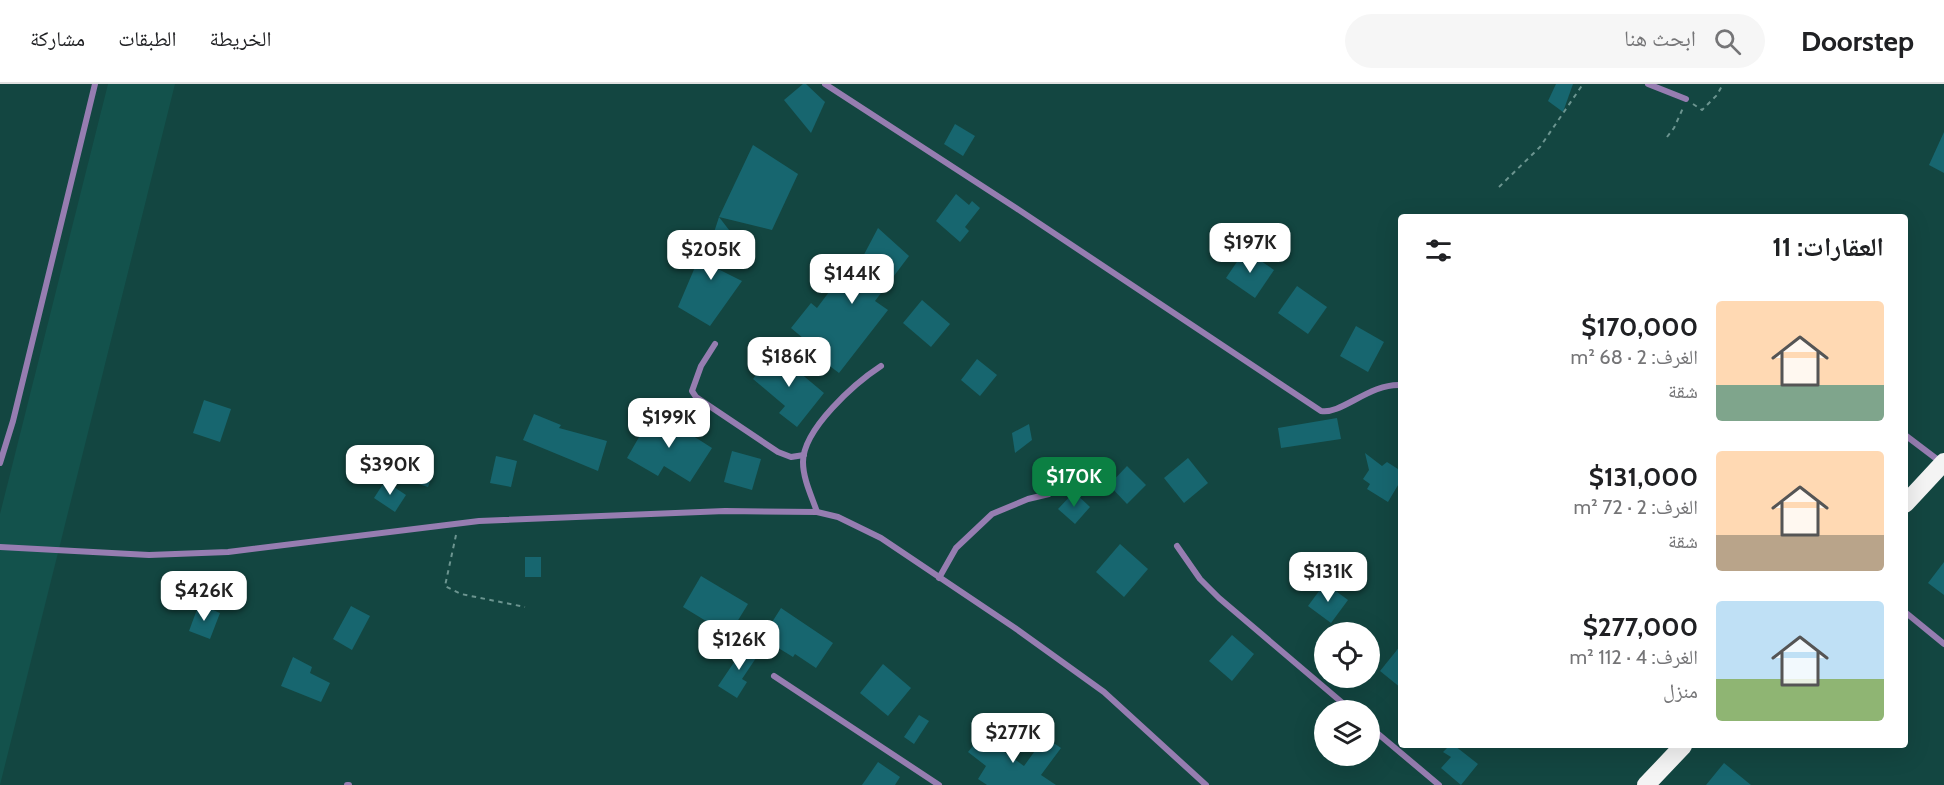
<!DOCTYPE html>
<html lang="ar">
<head>
<meta charset="utf-8">
<style>
  body { margin:0; font-family:Cabin,"Noto Naskh Arabic",sans-serif; background:#f6f6f6; color:#202124; direction:rtl; height:100vh; display:flex; flex-direction:column; font-size:22px; white-space:nowrap }
  * { box-sizing:border-box; margin:0 }
  p { font-size:20px; color:#757577 }
  .icon { flex:none; width:33px; height:33px; fill:none; stroke:currentColor; stroke-width:2; stroke-linecap:round; stroke-linejoin:round }
  .map { position:relative; flex:1; overflow:hidden; direction:ltr }
  .panel { position:absolute; left:1398px; top:130px; width:510px; height:534px; display:flex; flex-direction:column; background:#fff; border-radius:6px; box-shadow:0 6px 24px #0002; direction:rtl }
  .panel>* { flex:none }
  .tools { position:absolute; left:1314px; top:538px; display:grid; gap:12px }
  .tools a { display:grid; place-items:center; width:66px; height:66px; border-radius:50%; background:#fff; box-shadow:0 6px 24px #0002; font-size:30px }
  .price { position:absolute; translate:-50% -51px; padding:0 14px; border-radius:12px; background:#fff; color:#222; font-size:20px; line-height:39px; filter:drop-shadow(0 2px 3px #0008) }
  .price::after { content:''; position:absolute; left:50%; top:36px; width:18px; height:14px; margin-left:-9px; background:inherit; clip-path:polygon(0 0,100% 0,50% 100%) }
  .price.on { background:#0b8043; color:#fff }
  ul { padding:0; list-style:none }
  li { display:flex; align-items:center; gap:18px; height:150px; padding:0 24px }
  li span { display:grid; place-items:center; flex:none; width:168px; height:120px; border-radius:6px; color:#555 }
  li>.icon { margin-inline-start:auto }
  span .icon { width:72px; height:72px; fill:#fffc; stroke-width:1 }
  li b { font-size:26px }
  h2 { display:flex; justify-content:space-between; align-items:center; height:72px; padding:0 24px; font-size:26px }
  header { display:flex; align-items:center; gap:36px; box-sizing:border-box; height:84px; padding:0 30px; background:#fff; border-bottom:2px solid #e0e0e0 }
  header strong { font-size:28px }
  nav { display:flex; gap:33px; margin-inline-start:auto; font-size:21px }
  .search { width:420px; height:54px; background:#f6f6f6; display:flex; align-items:center; gap:15px; box-sizing:border-box; padding:0 21px; border-radius:33px; color:#757577; font-size:22px }
  .map>svg:first-child { display:block }
</style>
</head>
<body>
<header>
<strong>Doorstep</strong>
<div class="search"><svg class="icon" aria-label="search" viewBox="0 0 24 24"><circle cx="10" cy="10" r="6"/><path d="M15 15l6 6"/></svg>ابحث هنا</div>
<nav><a>الخريطة</a><a>الطبقات</a><a>مشاركة</a></nav>
</header>
<div class="map">
<svg width="1944" height="701" viewBox="0 0 1944 701">
  <rect width="100%" height="100%" fill="#134641"/>
  <polygon fill="#13524c" points="108,0 175,0 0,701 0,430"/>
  <g fill="#17666f">
    <polygon points="803,0 806,0 825,18 811,49 784,16"/>
    <polygon points="1556,0 1573,0 1563,28 1548,17"/>
    <polygon points="955,40 975,52 963,72 944,60"/>
    <polygon points="1944,48 1944,89 1929,81"/>
    <polygon points="753,61 798,90 772,146 719,133"/>
    <polygon points="956,110 969,121 972,117 980,124 965,143 969,147 960,158 936,137"/>
    <polygon points="719,133 736,155 714,183 742,197 710,242 678,223 698,176 704,179"/>
    <polygon points="878,144 909,172 875,217 888,226 839,289 819,274 822,270 791,244 811,219 817,224 841,192 849,199"/>
    <polygon points="1245,166 1274,186 1255,214 1226,194"/>
    <polygon points="1297,202 1327,223 1308,250 1278,229"/>
    <polygon points="922,216 950,240 931,263 903,239"/>
    <polygon points="1356,242 1384,258 1368,288 1340,272"/>
    <polygon points="774,267 824,309 797,343 779,329 785,322 753,295"/>
    <polygon points="977,275 997,291 980,312 961,296"/>
    <polygon points="204,316 231,325 220,358 193,349"/>
    <polygon points="654,327 712,364 690,398 664,382 658,392 627,374"/>
    <polygon points="534,330 561,341 559,344 607,357 598,387 523,356"/>
    <polygon points="1337,334 1341,355 1281,364 1278,344"/>
    <polygon points="1029,340 1032,356 1015,369 1012,349"/>
    <polygon points="732,367 761,375 752,406 724,398"/>
    <polygon points="1365,369 1382,382 1387,378 1401,387 1401,396 1388,418 1367,405 1370,400 1363,395 1369,386"/>
    <polygon points="496,372 517,377 511,403 490,399"/>
    <polygon points="1188,374 1208,399 1184,419 1164,394"/>
    <polygon points="1127,382 1146,401 1127,420 1109,401"/>
    <polygon points="415,387 432,392 428,403 412,398"/>
    <polygon points="385,397 406,411 395,428 374,414"/>
    <polygon points="1074,408 1090,423 1075,440 1058,425"/>
    <polygon points="1120,460 1148,485 1124,513 1096,488"/>
    <rect x="525" y="473" width="16" height="20"/>
    <polygon points="1944,478 1944,511 1928,499"/>
    <polygon points="701,492 748,520 729,551 683,523"/>
    <polygon points="1325,499 1348,516 1331,539 1308,522"/>
    <polygon points="199,520 220,529 210,555 189,547"/>
    <polygon points="351,522 370,532 352,566 333,555"/>
    <polygon points="781,524 833,559 816,584 795,570 793,573 762,554"/>
    <polygon points="1232,551 1254,570 1232,597 1209,577"/>
    <polygon points="747,559 760,568 742,595 747,598 737,614 718,602"/>
    <polygon points="1401,561 1401,604 1380,587"/>
    <polygon points="293,573 312,583 310,589 330,599 321,618 281,602"/>
    <polygon points="883,580 911,604 888,632 860,609"/>
    <polygon points="919,631 929,637 914,660 904,653"/>
    <polygon points="984,648 1001,661 999,664 1024,682 1045,653 1061,664 1041,691 1056,701 987,701 978,695 986,682 968,668"/>
    <polygon points="1449,662 1455,662 1478,680 1461,701 1441,684 1451,673 1443,668"/>
    <polygon points="878,678 900,693 895,701 862,701"/>
    <polygon points="1724,679 1751,701 1706,701"/>
  </g>
  <g fill="none" stroke-linecap="round" stroke-linejoin="round">
    <g stroke="#6c9590" stroke-width="2" stroke-dasharray="4.5 4.5" stroke-linecap="butt">
      <polyline points="1693,20 1702,26 1717,11 1723,0"/>
      <polyline points="1667,53 1674,44 1683,24"/>
      <polyline points="1499,103 1540,63 1583,0"/>
      <polyline points="456,451 445,502 461,510 525,523"/>
    </g>
    <g stroke="#967db1" stroke-width="6">
      <path d="M825 0 1016 124 1321 327C1341 331 1370 299 1401 301"/>
      <polyline points="1648,0 1686,15"/>
      <polyline points="715,260 701,282 692,307 696,313 778,368 791,373 804,371"/>
      <polyline points="1905,351 1942,379"/>
      <polyline points="0,379 13,337 95,0"/>
      <path d="M817 428C812 413 803 395 803 378 803 345 855 299 881 282"/>
      <polyline points="1177,462 1200,495 1219,514 1352,627"/>
      <polyline points="0,463 149,471 228,468 479,437 725,427 817,428 838,433 881,454 1015,544 1104,608 1206,701"/>
      <polyline points="939,494 956,464 992,430 1028,415 1049,410 1065,393"/>
      <polyline points="1905,528 1944,560"/>
      <polyline points="774,592 939,701"/>
      <polyline points="1370,643 1439,701"/>
      <polyline points="347,701 349,701"/>
    </g>
    <g stroke="#f4f4f4" stroke-width="18">
      <polyline points="1905,420 1944,378"/>
      <polyline points="1646,701 1683,662"/>
    </g>
  </g>
</svg>
<div class="tools">
<a><svg class="icon" aria-label="locate" viewBox="0 0 24 24"><circle cx="12" cy="12" r="6"/><path d="M12 2v4M12 18v4M2 12h4M18 12h4"/></svg></a>
<a><svg class="icon" aria-label="layers" viewBox="0 0 24 24"><path d="M12 4l9 5-9 5-9-5zM3 14l9 5 9-5"/></svg></a>
</div>
<b class="price" style="left:1250px;top:190px">$197K</b>
<b class="price" style="left:711px;top:197px">$205K</b>
<b class="price" style="left:852px;top:221px">$144K</b>
<b class="price" style="left:789px;top:304px">$186K</b>
<b class="price" style="left:669px;top:365px">$199K</b>
<b class="price" style="left:390px;top:412px">$390K</b>
<b class="price on" style="left:1074px;top:424px">$170K</b>
<b class="price" style="left:1328px;top:519px">$131K</b>
<b class="price" style="left:204px;top:538px">$426K</b>
<b class="price" style="left:739px;top:587px">$126K</b>
<b class="price" style="left:1013px;top:680px">$277K</b>
<section class="panel">
<h2>العقارات: 11<svg class="icon" aria-label="filters" viewBox="0 0 24 24"><path d="M4 7h16M4 17h16"/><circle cx="9" cy="7" r="2"/><circle cx="15" cy="17" r="2"/></svg></h2>
<ul>
<li><span style="background:linear-gradient(#ffd9b3 70%,#7fa58c 0)"><svg class="icon" aria-label="home" viewBox="0 0 24 24"><path d="M3 11l9-7 9 7M6 9v11h12V9"/></svg></span><div><b>$170,000</b><p>الغرف: 2 · 68 m²</p><p>شقة</p></div></li>
<li><span style="background:linear-gradient(#ffd9b3 70%,#b9a48a 0)"><svg class="icon" aria-label="home" viewBox="0 0 24 24"><path d="M3 11l9-7 9 7M6 9v11h12V9"/></svg></span><div><b>$131,000</b><p>الغرف: 2 · 72 m²</p><p>شقة</p></div></li>
<li><span style="background:linear-gradient(#bfe0f5 65%,#8fb573 0)"><svg class="icon" aria-label="home" viewBox="0 0 24 24"><path d="M3 11l9-7 9 7M6 9v11h12V9"/></svg></span><div><b>$277,000</b><p>الغرف: 4 · 112 m²</p><p>منزل</p></div></li>
</ul>
</section>
</div>
</body>
</html>
